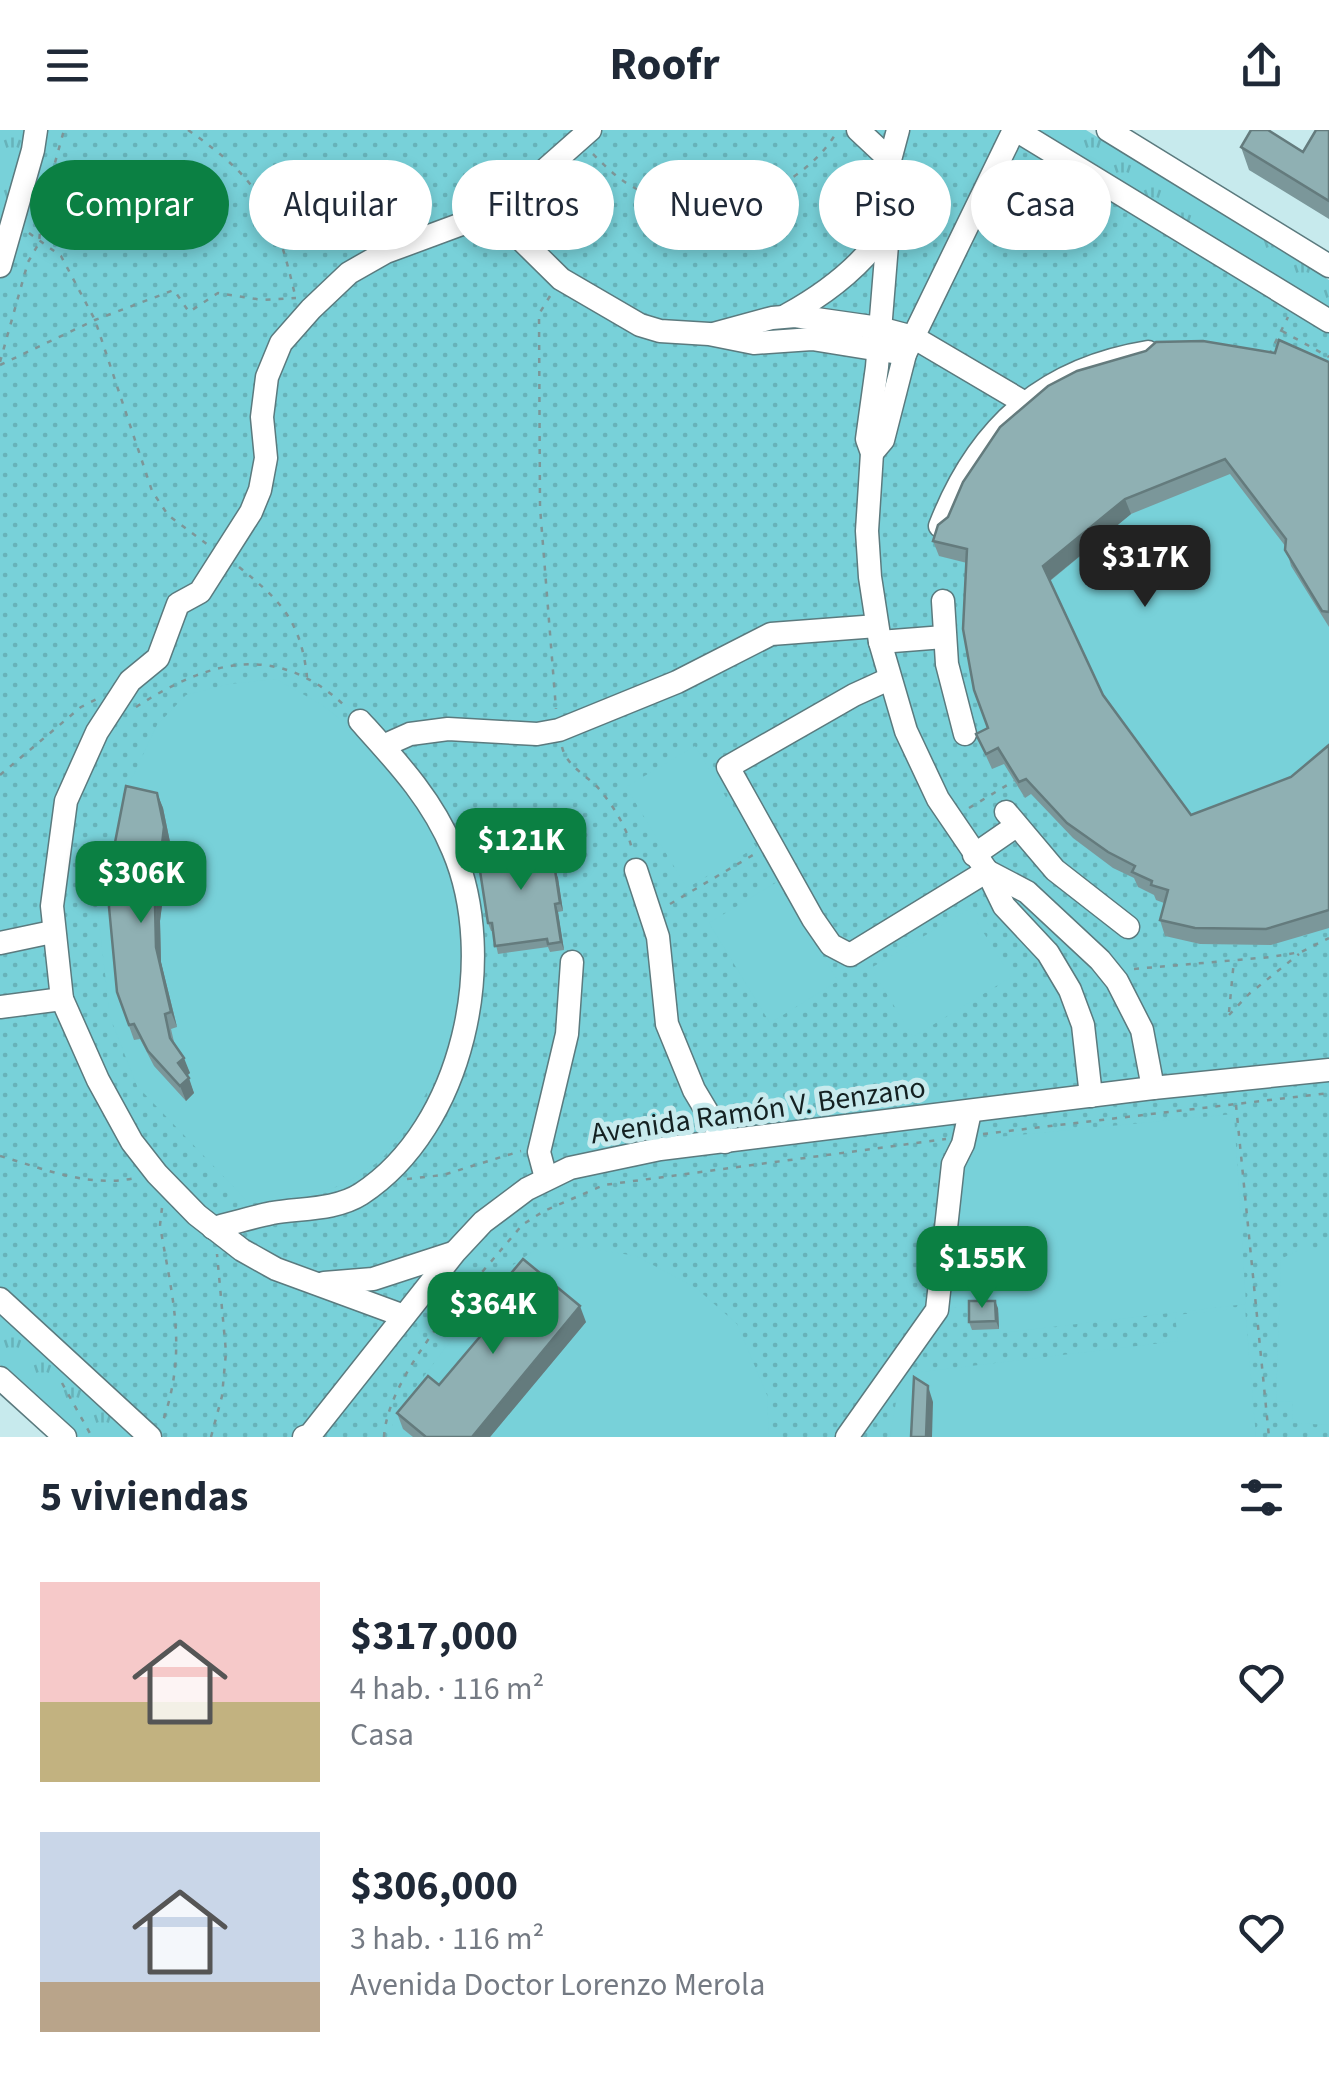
<!DOCTYPE html>
<html lang="es">
<head>
<meta charset="utf-8">
<style>
  body { margin:0; font-family:"Source Sans 3",sans-serif; background:#f2f2f3; color:#1f2937; height:100vh; display:flex; flex-direction:column; font-size:38px; white-space:nowrap }
  * { box-sizing:border-box; margin:0 }
  p { font-size:32px; color:#747a83 }
  .icon { flex:none; width:55px; height:55px; fill:none; stroke:currentColor; stroke-width:2; stroke-linecap:round; stroke-linejoin:round }
  .map { position:relative; height:1307px; overflow:hidden }
  .side { display:flex; flex-direction:column; background:#fff; flex:1 }
  .side>* { flex:none }
  .banner { position:absolute; left:30px; top:30px; width:1270px; height:90px; display:flex; gap:20px }
  .price { position:absolute; translate:-50% -85px; padding:0 22px; border-radius:20px; background:#0b8043; color:#fff; font-size:32px; line-height:65px; filter:drop-shadow(0 2px 5px #0008) }
  .price::after { content:''; position:absolute; left:50%; top:60px; width:30px; height:22px; margin-left:-15px; background:inherit; clip-path:polygon(0 0,100% 0,50% 100%) }
  .price.selected { background:#222; color:#fff }
  ul { padding:0; list-style:none }
  li { display:flex; align-items:center; gap:30px; height:250px; padding:0 40px }
  li span { display:grid; place-items:center; flex:none; width:280px; height:200px; border-radius:0px; color:#555 }
  li>.icon { margin-inline-start:auto }
  span .icon { width:120px; height:120px; fill:#fffc; stroke-width:1 }
  li b { font-size:42px }
  h2 { display:flex; justify-content:space-between; align-items:center; height:120px; padding:0 40px; font-size:42px }
  .chip { padding:0 35px; border-radius:45px; background:#fff; box-shadow:0 5px 15px #0003; font-size:35px; line-height:90px }
  .chip.selected { background:#0b8043; color:#fff }
  header { display:flex; justify-content:space-between; align-items:center; height:130px; padding:0 40px; background:#fff; font-size:45px; font-weight:700 }
  .map>svg:first-child { display:block }
</style>
</head>
<body>
<header><svg class="icon" aria-label="menu" viewBox="0 0 24 24"><path d="M4 6h16M4 12h16M4 18h16"/></svg>Roofr<svg class="icon" aria-label="share" viewBox="0 0 24 24"><path d="M12 15V3M7 8l5-5 5 5M5 13v7h14v-7"/></svg></header>
<div class="map">
<svg width="1329" height="1307" viewBox="0 0 1329 1307">
  <defs>
    <pattern id="grass-tufts" width="24" height="20" patternUnits="userSpaceOnUse" patternTransform="scale(2.5)"><rect width="24" height="20" fill="#78d1d9"/><path d="M3 7l-1-3M5 7V3M7 7l1-3M15 17l-1-3M17 17v-4M19 17l1-3" fill="none" stroke="#67b3ba"/></pattern>
    <pattern id="park-dots" width="8" height="8" patternUnits="userSpaceOnUse" patternTransform="scale(2.5)"><rect width="8" height="8" fill="#78d1d9"/><path d="M2 2h.1M6 6h.1" fill="none" stroke="#67b3ba" stroke-width="1.8" stroke-linecap="round"/></pattern>
  </defs>
  <rect width="100%" height="100%" fill="#c7eaed"/>
  <g fill="url(#grass-tufts)">
    <polygon points="0,0 26,0 0,97"/>
    <polygon points="1036,0 1086,0 1311,139 1329,150 1329,181"/>
    <polygon points="0,1184 132,1307 78,1307 0,1235"/>
  </g>
  <polygon fill="url(#park-dots)" points="36,0 1016,0 1329,191 1329,1307 150,1307 0,1169 0,136"/>
  <g fill="#78d1d9">
    <path d="M1329 245V798C1273 818 1223 819 1165 806L1173 775 1156 770 1157 766 1138 757 1140 751C1097 729 1062 702 1031 665L1025 668 1004 634 992 639 982 619 993 613 975 555 976 435 939 426Z"/>
    <polygon points="276,549 322,575 357,602 409,665 440,717 462,768 464,865 449,921 409,995 381,1030 346,1053 299,1071 246,1070 137,956 110,887 97,774 114,686 157,595 186,565 229,554"/>
    <polygon points="695,616 756,717 687,758 626,657"/>
    <polygon points="777,752 838,851 770,893 709,793"/>
    <polygon points="969,779 1011,847 913,907 871,838"/>
    <polygon points="1234,984 1246,1174 1001,1203 999,1176 945,1178 965,1026 978,1009"/>
    <polygon points="582,1117 636,1126 696,1158 737,1194 767,1265 769,1307 393,1307 393,1287 503,1142 532,1122"/>
    <polygon points="1302,1118 1329,1118 1329,1295 1292,1293 1293,1272 1276,1271 1281,1129"/>
    <polygon points="1245,1178 1256,1307 890,1307 897,1266 905,1244 1178,1211 1175,1185"/>
  </g>
  <g fill="none" stroke-linecap="round" stroke-linejoin="round">
    <g stroke="#5b7a7e" stroke-width="25">
      <g id="minor">
        <polyline points="858,0 890,30"/>
        <polyline points="898,0 890,30 891,66 877,237 867,309 872,323 867,401 870,447 880,512 906,601 938,669 987,741 1004,776 1048,823 1070,860 1083,895 1091,966"/>
        <polyline points="1016,0 1329,191"/>
        <polyline points="1108,0 1329,136"/>
        <polyline points="490,79 561,149 640,195 660,201 709,204 754,213 812,209 905,224"/>
        <polyline points="0,136 33,20 36,0"/>
        <path d="M787 185C827 163 861 137 886 100"/>
        <polyline points="713,204 772,188 795,186 879,198 913,207 1025,273"/>
        <polyline points="872,323 883,310 905,224 1014,0"/>
        <path d="M940 396C978 298 1043 239 1148 222"/>
        <polyline points="943,471 947,534 965,604"/>
        <polyline points="880,512 944,507"/>
        <polyline points="889,549 854,565 728,637 813,789 831,815 850,825 987,741"/>
        <polyline points="383,616 410,604 448,599 537,604 559,600 677,552 771,504 877,496"/>
        <polyline points="1006,682 1055,740 1128,797"/>
        <polyline points="974,725 1016,696"/>
        <polyline points="636,740 658,807 667,894 694,960 725,1012"/>
        <polyline points="987,741 1027,762 1100,830 1117,851 1142,900 1153,958"/>
        <polyline points="0,813 52,802"/>
        <polyline points="0,877 62,869"/>
        <polyline points="546,1048 539,1022 567,904 572,832"/>
        <path d="M213 1098C233 1093 253 1087 272 1083 301 1078 336 1080 361 1064 464 997 499 828 453 720 432 669 397 632 360 591"/>
        <polyline points="324,1153 373,1149 453,1123"/>
        <polyline points="0,1169 150,1307"/>
        <polyline points="404,1186 276,1139 242,1120 197,1085 157,1044 132,1012 98,950 62,869 52,776 66,671 97,602 130,551 158,528 178,474 200,462 251,382 260,360 266,328 262,287 267,247 281,213 311,179 349,143 386,122 459,95 521,61 590,0"/>
        <polyline points="0,1248 65,1307"/>
        <polyline points="304,1307 310,1305 455,1122 483,1092 527,1059 570,1038 660,1019 1153,958 1329,940"/>
        <polyline points="847,1307 937,1180 953,1034 963,1014 970,982"/>
      </g>
    </g>
    <g stroke="#7c9698" stroke-width="2.5" stroke-dasharray="5 8" stroke-linecap="butt">
      <path d="M188 0C261 51 275 80 295 165"/>
      <path d="M593 24C604 35 615 46 628 54 697 97 798 69 838 0"/>
      <polyline points="275,91 333,104 373,93"/>
      <polyline points="29,103 61,126 95,190 152,361 168,385 208,415"/>
      <polyline points="550,166 539,184 540,377 556,579"/>
      <polyline points="1282,201 1329,227"/>
      <polyline points="1269,225 1288,187"/>
      <polyline points="0,232 28,132 39,113 42,80 64,0"/>
      <polyline points="0,235 95,190 174,160 189,182 218,163 263,170 296,168"/>
      <path d="M239 437C281 471 301 491 307 547"/>
      <path d="M136 577C209 530 277 511 346 577"/>
      <path d="M562 617C567 637 587 645 600 660 614 677 627 698 632 719"/>
      <polyline points="0,645 81,577 97,569"/>
      <polyline points="969,678 1014,651"/>
      <polyline points="670,774 753,725"/>
      <polyline points="1134,839 1271,827 1301,822 1329,808"/>
      <polyline points="1229,882 1234,830"/>
      <polyline points="1229,885 1249,864 1299,824"/>
      <polyline points="1236,975 1269,1307"/>
      <polyline points="983,1004 1329,963"/>
      <path d="M0 1026C45 1039 88 1058 136 1048"/>
      <polyline points="407,1049 443,1045 521,1021"/>
      <path d="M162 1078 160 1095C172 1168 188 1218 163 1291"/>
      <polyline points="62,1253 92,1307"/>
      <polyline points="211,1307 222,1266 226,1222 217,1124"/>
      <path d="M384 1307C388 1240 479 1148 522 1095L544 1081 604 1055 946 1009"/>
    </g>
    <use href="#minor" stroke="#fff" stroke-width="22"/>
  </g>
  <g fill="#7b979a">
    <polygon points="1329,0 1329,89 1249,40 1241,17 1303,22"/>
    <polygon points="1329,232 1329,497 1291,436 1286,417 1230,344 1131,384 1050,451 1103,565 1191,685 1291,647 1329,615 1329,798 1271,815 1200,814 1165,806 1160,790 1164,773 1156,770 1154,765 1138,757 1134,748 1113,738 1073,708 1031,664 1025,668 1004,634 992,639 976,604 988,598 967,433 939,426 933,411"/>
    <polygon points="157,663 163,678 170,712 160,791 161,832 177,897 171,899 174,912 190,943 187,946 194,963 186,971 154,936 140,909 134,910 117,862"/>
    <polygon points="548,711 552,740 558,748 563,781 558,782 564,820 550,822 548,817 498,824 493,801 491,801 488,793 485,740"/>
    <polygon points="487,1172 586,1192 490,1307 413,1307 403,1299 397,1283 439,1255 494,1189"/>
    <polygon points="998,1178 999,1199 972,1200 969,1192"/>
  </g>
  <g fill="#647b7d">
    <polygon points="1125,369 1131,384 1048,452 1043,436"/>
    <polygon points="157,663 163,678 170,712 160,791 161,832 177,897 171,882 156,817"/>
    <polygon points="555,740 558,748 563,781 560,773"/>
    <polygon points="555,774 558,782 564,820 561,812"/>
    <polygon points="184,928 190,943 183,948 178,933"/>
    <polygon points="189,948 194,963 186,971 180,956"/>
    <polygon points="995,1171 998,1178 999,1199 996,1191"/>
    <polygon points="580,1176 586,1192 490,1307 472,1307"/>
    <polygon points="928,1256 933,1272 932,1307 926,1307"/>
  </g>
  <g fill="#8fb0b3" stroke="#647b7d" stroke-width="2.5">
    <polygon points="1251,0 1268,0 1303,22 1316,0 1329,0 1329,71 1241,17"/>
    <polygon points="1279,210 1329,232 1329,482 1322,481 1285,420 1286,409 1225,329 1125,369 1043,436 1103,565 1191,685 1291,647 1329,615 1329,780 1266,799 1195,798 1160,790 1168,760 1151,755 1152,751 1132,742 1135,736 1108,722 1067,693 1026,649 1019,652 998,618 986,624 976,604 988,598 974,560 963,499 967,419 933,411 938,395 948,387 963,352 1000,297 1048,256 1077,241 1146,221 1156,212 1203,211 1275,223"/>
    <polygon points="126,656 157,663 164,697 155,775 156,817 171,882 165,884 170,908 184,928 178,933 189,948 180,956 148,921 134,894 129,895 117,862 109,777 112,728"/>
    <polygon points="545,703 550,741 555,740 560,773 555,774 561,812 548,814 547,809 495,816 492,793 488,793 480,741 485,740 481,718 533,711 532,705"/>
    <polygon points="523,1129 580,1176 472,1307 426,1307 397,1283 428,1246 439,1255 500,1183 487,1172"/>
    <polygon points="969,1171 995,1171 996,1191 969,1192"/>
    <polygon points="914,1247 928,1256 926,1307 911,1307"/>
  </g>
  <g text-anchor="middle" stroke-width="10" stroke-linejoin="round" paint-order="stroke">
    <g font-size="30" fill="#142122" stroke="#c7eaed">
      <text transform="translate(758 980) rotate(-8)" y="10">Avenida Ramón V. Benzano</text>
    </g>
  </g>
</svg>
<b class="price selected" style="left:1145px;top:480px">$317K</b>
<b class="price" style="left:521px;top:763px">$121K</b>
<b class="price" style="left:141px;top:796px">$306K</b>
<b class="price" style="left:982px;top:1181px">$155K</b>
<b class="price" style="left:493px;top:1227px">$364K</b>
<div class="banner">
<a class="chip selected">Comprar</a>
<a class="chip">Alquilar</a>
<a class="chip">Filtros</a>
<a class="chip">Nuevo</a>
<a class="chip">Piso</a>
<a class="chip">Casa</a>
</div>
</div>
<section class="side">
<h2>5 viviendas<svg class="icon" aria-label="filters" viewBox="0 0 24 24"><path d="M4 7h16M4 17h16"/><circle cx="9" cy="7" r="2"/><circle cx="15" cy="17" r="2"/></svg></h2>
<ul>
<li><span style="background:linear-gradient(#f6c9c9 60%,#c2b280 0)"><svg class="icon" aria-label="home" viewBox="0 0 24 24"><path d="M3 11l9-7 9 7M6 9v11h12V9"/></svg></span><div><b>$317,000</b><p>4 hab. · 116 m²</p><p>Casa</p></div><svg class="icon" aria-label="heart" viewBox="0 0 24 24"><path d="M12 20l-8-8c-3-5 5-10 8-4 3-6 11-1 8 4z"/></svg></li>
<li><span style="background:linear-gradient(#c9d6e8 75%,#b9a48a 0)"><svg class="icon" aria-label="home" viewBox="0 0 24 24"><path d="M3 11l9-7 9 7M6 9v11h12V9"/></svg></span><div><b>$306,000</b><p>3 hab. · 116 m²</p><p>Avenida Doctor Lorenzo Merola</p></div><svg class="icon" aria-label="heart" viewBox="0 0 24 24"><path d="M12 20l-8-8c-3-5 5-10 8-4 3-6 11-1 8 4z"/></svg></li>
</ul>
</section>
</body>
</html>
